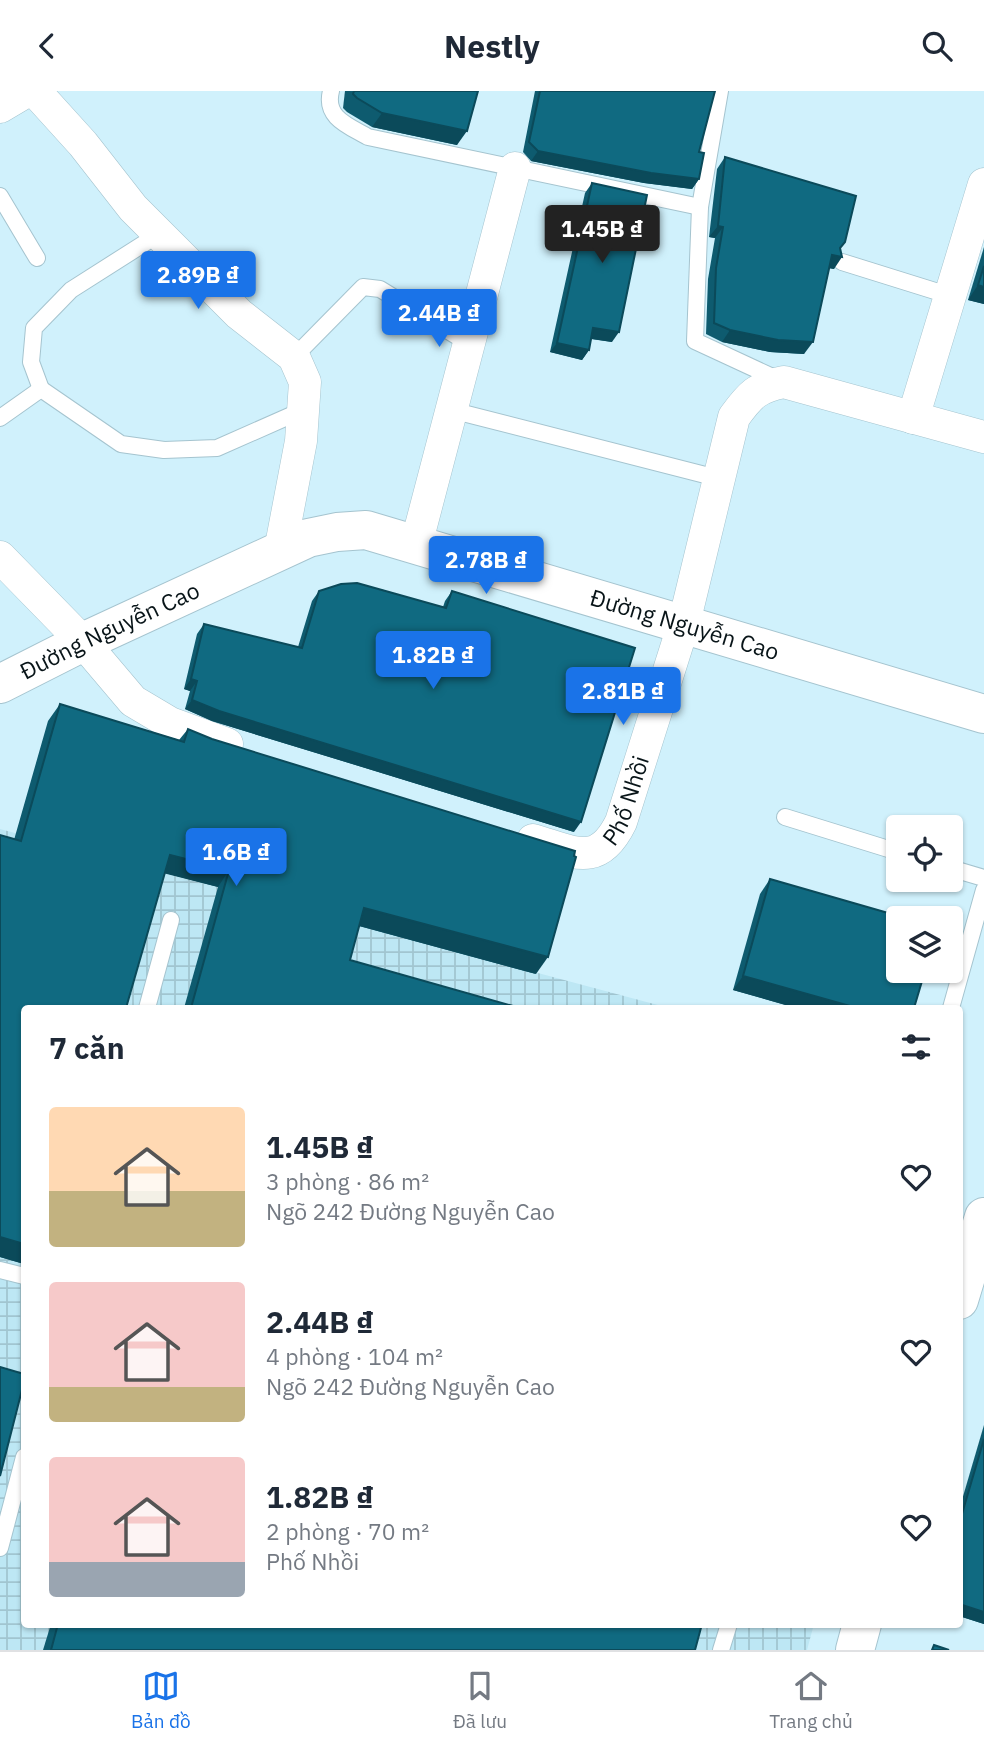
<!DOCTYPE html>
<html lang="vi">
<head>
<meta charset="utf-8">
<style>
  body { margin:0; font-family:"IBM Plex Sans",sans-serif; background:#f6f6f7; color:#1f2937; height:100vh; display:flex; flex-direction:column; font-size:26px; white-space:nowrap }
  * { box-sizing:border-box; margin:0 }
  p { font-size:23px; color:#747a83 }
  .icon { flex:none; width:38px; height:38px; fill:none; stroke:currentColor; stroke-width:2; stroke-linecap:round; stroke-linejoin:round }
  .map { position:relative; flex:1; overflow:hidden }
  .panel { position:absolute; left:21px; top:914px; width:942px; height:623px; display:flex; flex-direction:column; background:#fff; border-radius:7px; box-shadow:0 2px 5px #0004 }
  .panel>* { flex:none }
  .controls { position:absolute; left:886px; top:724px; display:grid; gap:14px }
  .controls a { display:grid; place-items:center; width:77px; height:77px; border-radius:7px; background:#fff; box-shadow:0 2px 5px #0004; font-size:35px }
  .price { position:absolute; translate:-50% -60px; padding:0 16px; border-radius:7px; background:#1a73e8; color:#fff; font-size:23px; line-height:46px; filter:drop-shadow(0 2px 4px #0008) }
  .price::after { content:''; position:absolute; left:50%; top:42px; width:21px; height:16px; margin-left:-10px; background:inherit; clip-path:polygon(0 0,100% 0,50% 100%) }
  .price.selected { background:#222; color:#fff }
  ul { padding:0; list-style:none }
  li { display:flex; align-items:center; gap:21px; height:175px; padding:0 28px }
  li span { display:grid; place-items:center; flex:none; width:196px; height:140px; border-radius:7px; color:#555 }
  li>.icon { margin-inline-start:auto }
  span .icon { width:84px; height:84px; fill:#fffc; stroke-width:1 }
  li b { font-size:30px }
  h2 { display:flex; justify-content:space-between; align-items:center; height:84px; padding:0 28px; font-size:30px }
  header { display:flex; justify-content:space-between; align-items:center; height:91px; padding:0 28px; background:#fff; font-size:32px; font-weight:700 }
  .tab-bar { display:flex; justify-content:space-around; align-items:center; height:98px; border-top:2px solid #e0e1e3; background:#fff; font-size:19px; color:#747a83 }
  .tab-bar a { display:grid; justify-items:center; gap:4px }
  .tab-bar .selected { color:#1a73e8 }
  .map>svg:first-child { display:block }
</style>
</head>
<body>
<header><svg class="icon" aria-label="back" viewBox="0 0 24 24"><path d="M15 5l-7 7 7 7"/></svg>Nestly<svg class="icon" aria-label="search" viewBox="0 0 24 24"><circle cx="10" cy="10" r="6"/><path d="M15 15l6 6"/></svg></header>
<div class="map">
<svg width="984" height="1559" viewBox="0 0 984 1559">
  <defs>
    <pattern id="industrial-grid" width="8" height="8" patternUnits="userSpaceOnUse" patternTransform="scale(1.75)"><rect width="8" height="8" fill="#bde7f4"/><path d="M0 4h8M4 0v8" fill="none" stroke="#a1c5d0"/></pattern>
  </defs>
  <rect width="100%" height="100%" fill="#d0f1fc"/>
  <polygon fill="url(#industrial-grid)" points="0,738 669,917 24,917 24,1533 814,1533 807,1559 0,1559"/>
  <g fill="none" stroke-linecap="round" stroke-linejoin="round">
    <g stroke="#a5c4cf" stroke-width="18">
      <g id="lane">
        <path d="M331 0C324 27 349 35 368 46L700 116"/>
        <polyline points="720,0 700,116 695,250 779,289"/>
        <polyline points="0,105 37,167"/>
        <polyline points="842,171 951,205"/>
        <polyline points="294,266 363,196 380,198 468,252"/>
        <polyline points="41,298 31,271 34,237 71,199 159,143"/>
        <polyline points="451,319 717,387"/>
        <polyline points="0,327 41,298 121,353 164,359 217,357 303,319"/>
        <polyline points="785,726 898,761"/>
        <polyline points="950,777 984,787"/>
        <polyline points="147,917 171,829"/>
        <polyline points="951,917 984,799"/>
        <polyline points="0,1179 24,1185"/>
        <polyline points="0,1457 24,1366"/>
        <polyline points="721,1559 729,1533"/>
      </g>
    </g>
    <g stroke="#a5c4cf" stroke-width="33">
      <g id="street">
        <polyline points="35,0 83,53 133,117 239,223 294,266 305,291 301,350 280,460"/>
        <polyline points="0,16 27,0"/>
        <polyline points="913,327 984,93"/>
        <polyline points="416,454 515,77"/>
        <polyline points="0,466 83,551 133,610 170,632 227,653"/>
        <path id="s1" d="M533 749C574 761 598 778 621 731L684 532 734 326C750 304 757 296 784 291L984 346"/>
      </g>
    </g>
    <g stroke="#a5c4cf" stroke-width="40">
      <g id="secondary">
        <path id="s2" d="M0 593 83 551 308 447 337 441 366 439 984 623"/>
        <polyline points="959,1209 984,1126"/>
        <polyline points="855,1559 862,1533"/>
      </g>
    </g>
    <use href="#lane" stroke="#fff" stroke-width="16"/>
    <use href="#street" stroke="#fff" stroke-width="32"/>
    <use href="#secondary" stroke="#fff" stroke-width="38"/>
  </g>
  <g fill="#0e5b6f">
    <polygon points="345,0 478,0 457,54 372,36 347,21 343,17"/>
    <polygon points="535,0 715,0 699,61 699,88 692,98 644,92 531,70 523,61"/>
    <polygon points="725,66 840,157 834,178 829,177 804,263 770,261 722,251 706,243 708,188 715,147 709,146 717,78"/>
    <polygon points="592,92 612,251 591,248 589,259 582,269 550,261 585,102"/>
    <polygon points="984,156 984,213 968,209"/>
    <polygon points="319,500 443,516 445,510 452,500 574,741 212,630 185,618 190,600 184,598 197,543 204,533 298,556 312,510"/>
    <polygon points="60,613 179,649 188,638 536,883 359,835 350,869 520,917 184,917 218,796 165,782 24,917 24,1173 0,1166 0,744 14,749 48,630"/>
    <polygon points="770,788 914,917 796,917 733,899 760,803"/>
    <polygon points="984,1334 984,1533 959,1525 959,1419"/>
    <polygon points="51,1533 702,1533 695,1559 43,1559"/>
  </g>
  <g fill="#0b4a5a">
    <polygon points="382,22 467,40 457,54 372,36"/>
    <polygon points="538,60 699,88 692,98 644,92 531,70"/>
    <polygon points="718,135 723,136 715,147 709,146"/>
    <polygon points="832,164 842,166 834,178 823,176"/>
    <polygon points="978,194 984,196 984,213 968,209"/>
    <polygon points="593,237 619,241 612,251 586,247"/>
    <polygon points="730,239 813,251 804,263 770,261 722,251"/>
    <polygon points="557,252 589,259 582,269 550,261"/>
    <polygon points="191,588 197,590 190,600 184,598"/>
    <polygon points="192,609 581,731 574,741 212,630 185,618"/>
    <polygon points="170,764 229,779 218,796 159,781"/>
    <polygon points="364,817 548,866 536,883 352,833"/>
    <polygon points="743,885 857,917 796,917 733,899"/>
    <polygon points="0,1146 24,1153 24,1173 0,1166"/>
    <polygon points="959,1513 984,1521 984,1533 959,1525"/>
  </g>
  <g fill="#106a81" stroke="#0b4a5a" stroke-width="2">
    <polygon points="354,0 478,0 467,40 382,22 357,7 353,3"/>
    <polygon points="540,0 715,0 699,61 704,62 699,88 651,82 538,60 529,51"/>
    <polygon points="725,66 856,105 845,151 840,157 842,166 832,164 813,251 778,249 730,239 714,232 716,177 723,136 718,135"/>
    <polygon points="592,92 647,104 619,241 593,237 589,259 557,252"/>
    <polygon points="984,175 984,196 978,194"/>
    <polygon points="357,492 446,517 452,500 635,557 581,731 219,620 192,609 197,590 191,588 204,533 302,557 319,500 341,493"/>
    <polygon points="60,613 184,651 188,638 212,648 575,760 574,765 576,766 548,866 364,817 350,869 520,917 191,917 229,779 170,764 126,917 24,917 24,1153 0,1146 0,744 21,750"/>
    <polygon points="770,788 909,828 898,828 898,880 925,880 914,917 857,917 743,885"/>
    <polygon points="0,1276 24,1283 24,1291 0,1385"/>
    <polygon points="984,1348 984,1521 959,1513 959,1433"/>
    <polygon points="58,1533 702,1533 695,1559 51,1559"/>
    <polygon points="934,1554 949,1559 932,1559"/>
  </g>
  <g text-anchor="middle" stroke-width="7" stroke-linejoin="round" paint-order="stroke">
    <g font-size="23" fill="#081418" stroke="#edfaff">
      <text dy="8" stroke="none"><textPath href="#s2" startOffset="732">Đường Nguyễn Cao</textPath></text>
      <text dy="8" stroke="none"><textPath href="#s2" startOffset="122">Đường Nguyễn Cao</textPath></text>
      <text dy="8" stroke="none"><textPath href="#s1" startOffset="126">Phố Nhồi</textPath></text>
    </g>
  </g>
</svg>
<div class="controls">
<a><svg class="icon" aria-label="locate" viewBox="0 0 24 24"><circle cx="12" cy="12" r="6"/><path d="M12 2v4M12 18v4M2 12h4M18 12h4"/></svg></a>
<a><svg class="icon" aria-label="layers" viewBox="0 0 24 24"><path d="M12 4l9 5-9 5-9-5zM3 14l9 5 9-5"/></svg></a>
</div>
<b class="price selected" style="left:602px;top:174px">1.45B ₫</b>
<b class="price" style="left:198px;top:220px">2.89B ₫</b>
<b class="price" style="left:439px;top:258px">2.44B ₫</b>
<b class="price" style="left:486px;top:505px">2.78B ₫</b>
<b class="price" style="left:433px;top:600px">1.82B ₫</b>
<b class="price" style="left:623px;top:636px">2.81B ₫</b>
<b class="price" style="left:236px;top:797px">1.6B ₫</b>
<section class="panel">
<h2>7 căn<svg class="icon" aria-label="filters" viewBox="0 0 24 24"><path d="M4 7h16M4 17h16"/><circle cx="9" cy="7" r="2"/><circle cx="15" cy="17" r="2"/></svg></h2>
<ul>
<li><span style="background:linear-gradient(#ffd9b3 60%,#c2b280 0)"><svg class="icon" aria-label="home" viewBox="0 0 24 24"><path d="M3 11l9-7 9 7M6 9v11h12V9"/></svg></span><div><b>1.45B ₫</b><p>3 phòng · 86 m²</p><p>Ngõ 242 Đường Nguyễn Cao</p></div><svg class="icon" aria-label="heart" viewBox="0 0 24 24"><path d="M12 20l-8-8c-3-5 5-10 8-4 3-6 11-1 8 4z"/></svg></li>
<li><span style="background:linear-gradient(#f6c9c9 75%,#c2b280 0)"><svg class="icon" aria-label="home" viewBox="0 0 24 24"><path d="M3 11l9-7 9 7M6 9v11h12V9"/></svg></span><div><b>2.44B ₫</b><p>4 phòng · 104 m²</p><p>Ngõ 242 Đường Nguyễn Cao</p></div><svg class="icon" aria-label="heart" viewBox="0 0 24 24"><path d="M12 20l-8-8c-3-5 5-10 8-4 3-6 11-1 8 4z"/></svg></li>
<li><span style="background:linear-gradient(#f6c9c9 75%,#9aa5b1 0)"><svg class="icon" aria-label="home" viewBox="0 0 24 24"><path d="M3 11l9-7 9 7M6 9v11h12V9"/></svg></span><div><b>1.82B ₫</b><p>2 phòng · 70 m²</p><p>Phố Nhồi</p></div><svg class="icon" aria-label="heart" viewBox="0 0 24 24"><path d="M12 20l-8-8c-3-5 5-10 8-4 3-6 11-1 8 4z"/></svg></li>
</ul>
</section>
</div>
<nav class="tab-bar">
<a class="selected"><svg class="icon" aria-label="map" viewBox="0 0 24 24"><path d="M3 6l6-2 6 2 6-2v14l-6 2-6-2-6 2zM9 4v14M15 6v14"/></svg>Bản đồ</a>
<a><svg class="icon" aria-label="saved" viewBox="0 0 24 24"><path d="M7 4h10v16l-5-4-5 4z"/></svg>Đã lưu</a>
<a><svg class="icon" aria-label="home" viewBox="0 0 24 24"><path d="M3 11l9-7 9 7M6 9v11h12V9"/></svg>Trang chủ</a>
</nav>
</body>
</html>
